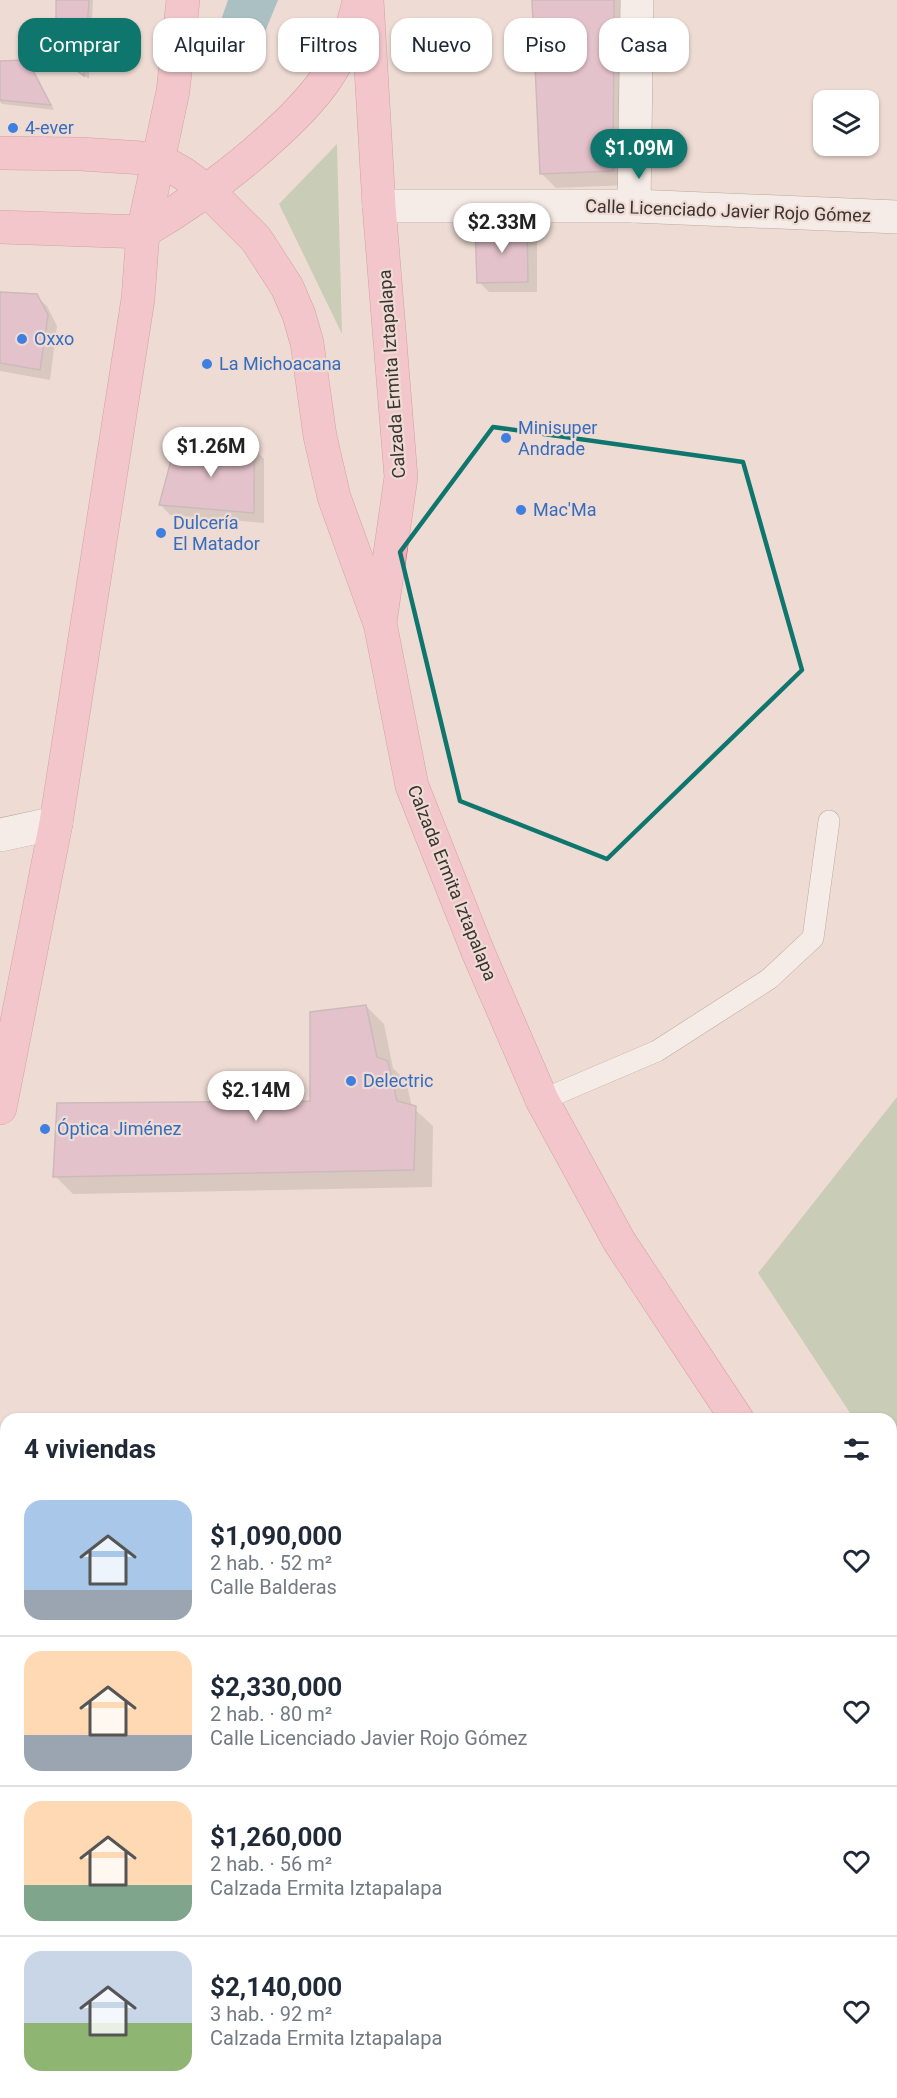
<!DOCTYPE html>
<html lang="es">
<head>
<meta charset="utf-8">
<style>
  body { margin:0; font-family:Roboto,sans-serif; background:#f2f2f3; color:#1f2937; height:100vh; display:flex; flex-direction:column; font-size:22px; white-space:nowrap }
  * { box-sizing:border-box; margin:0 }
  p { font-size:20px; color:#747a83 }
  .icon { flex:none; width:33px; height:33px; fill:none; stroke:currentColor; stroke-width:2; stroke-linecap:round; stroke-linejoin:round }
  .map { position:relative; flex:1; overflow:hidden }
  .side { position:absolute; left:0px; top:1413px; width:897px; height:686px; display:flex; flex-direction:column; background:#fff; border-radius:18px 18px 0 0; box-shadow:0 2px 4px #0004 }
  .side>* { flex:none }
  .top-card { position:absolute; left:18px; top:18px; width:861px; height:54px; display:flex; gap:12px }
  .buttons { position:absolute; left:813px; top:90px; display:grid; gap:12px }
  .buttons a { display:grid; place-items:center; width:66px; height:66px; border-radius:12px; background:#fff; box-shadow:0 2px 4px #0004; font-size:30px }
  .price { position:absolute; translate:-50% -51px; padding:0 14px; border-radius:21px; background:#fff; color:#222; font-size:20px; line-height:39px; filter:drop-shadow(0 2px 3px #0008) }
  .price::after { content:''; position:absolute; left:50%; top:36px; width:18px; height:14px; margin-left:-9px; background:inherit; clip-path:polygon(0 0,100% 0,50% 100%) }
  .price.active { background:#0f766e; color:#fff }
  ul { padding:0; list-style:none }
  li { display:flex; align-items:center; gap:18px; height:150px; padding:0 24px }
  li+li { border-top:2px solid #e0e1e3 }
  li span { display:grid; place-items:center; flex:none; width:168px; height:120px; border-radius:18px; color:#555 }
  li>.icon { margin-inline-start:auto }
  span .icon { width:72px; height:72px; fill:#fffc; stroke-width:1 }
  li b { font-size:26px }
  h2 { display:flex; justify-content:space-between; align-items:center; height:72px; padding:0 24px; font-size:26px }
  .pill { padding:0 21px; border-radius:18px; background:#fff; box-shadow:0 2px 4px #0004; font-size:21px; line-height:54px }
  .pill.active { background:#0f766e; color:#fff }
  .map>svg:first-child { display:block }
</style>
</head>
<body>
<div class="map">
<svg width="897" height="2098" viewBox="0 0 897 2098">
  <rect width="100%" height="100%" fill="#eedcd4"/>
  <g fill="#9cb992">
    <polygon points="337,144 342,334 279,204"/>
    <polygon points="897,1097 897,1483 891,1474 891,1419 854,1419 758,1273"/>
  </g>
  <polygon fill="#589eaf" points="228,0 278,0 258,49 242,67 228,71 217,67 211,58 212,46"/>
  <g fill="#0003">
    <polygon points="58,0 93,0 89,79 59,57"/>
    <polygon points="533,0 627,0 627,185 556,188 542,174"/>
    <polygon points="26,61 32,66 54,110 2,104 0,102 0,78"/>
    <polygon points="527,226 537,237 537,292 489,292 479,282"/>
    <polygon points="0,294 36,296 47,306 57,326 50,380 0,371"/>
    <polygon points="254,448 264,459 264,523 170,515 160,504"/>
    <polygon points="366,1006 384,1024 393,1068 406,1081 412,1107 433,1126 432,1187 73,1194 55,1176 311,1103"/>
  </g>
  <g fill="#d8a3c3" stroke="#a0919a" stroke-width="1.5">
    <polygon points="56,0 89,0 84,76 52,52 56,22"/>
    <polygon points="532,0 614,0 613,171 540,174"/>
    <polygon points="27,60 51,105 0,100 0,61"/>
    <polygon points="527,225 528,282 477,283 475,226"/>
    <polygon points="0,292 37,294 48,315 40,370 0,363"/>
    <polygon points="176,442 254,447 254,513 159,505"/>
    <polygon points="366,1005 377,1057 388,1061 397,1101 416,1106 414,1170 53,1177 57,1103 310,1101 310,1012"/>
  </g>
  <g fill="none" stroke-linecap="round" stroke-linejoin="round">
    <g stroke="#796a63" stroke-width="22">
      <g id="lane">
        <polyline points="542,1100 657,1051 769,979 813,938 829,821"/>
        <polyline points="0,1610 6,1611"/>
        <polyline points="559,2098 564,2092"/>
      </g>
    </g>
    <g stroke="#796a63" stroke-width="34">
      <g id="street">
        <polyline points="379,206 634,206 897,217"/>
        <polyline points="634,206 637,0"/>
        <polyline points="0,835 56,823"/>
      </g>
    </g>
    <g stroke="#b05b70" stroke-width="34">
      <g id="primary">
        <polyline points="367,0 379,206 401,477 380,623 412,786 478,952 542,1100 619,1241 737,1419"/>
        <polyline points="0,153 81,154 158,159 184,174 211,194 256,239 287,287 299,315 307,343 320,436 334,497 379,621"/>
        <polyline points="0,227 143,232"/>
        <path d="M143 232C188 205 230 176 269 140 315 99 345 64 359 1"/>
        <polyline points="0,1108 56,823 138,299 143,232 173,91 183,0"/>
        <polyline points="891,1652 897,1661"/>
      </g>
    </g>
    <use href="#lane" stroke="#fff" stroke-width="21"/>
    <use href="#street" stroke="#fff" stroke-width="33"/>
    <use href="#primary" stroke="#f6aabe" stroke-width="33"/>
  </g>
  <path d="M0 0H897V2098H0ZM493 427 743 462 802 670 607 859 460 801 400 552Z" fill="#eedcd4" fill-opacity=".55" fill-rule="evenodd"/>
  <path fill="none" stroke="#0f766e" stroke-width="4.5" stroke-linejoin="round" d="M493 427 743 462 802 670 607 859 460 801 400 552Z"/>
  <g fill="#3f7fe0" stroke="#eedcd4" stroke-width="2">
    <circle cx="13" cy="128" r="6"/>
    <circle cx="22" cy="339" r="6"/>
    <circle cx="207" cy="364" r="6"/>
    <circle cx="506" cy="438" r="6"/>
    <circle cx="521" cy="510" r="6"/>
    <circle cx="161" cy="533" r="6"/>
    <circle cx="351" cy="1081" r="6"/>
    <circle cx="45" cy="1129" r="6"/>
  </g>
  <g text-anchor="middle" stroke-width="4.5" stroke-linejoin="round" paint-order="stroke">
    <g font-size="18" fill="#366cbe" stroke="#eedcd4" text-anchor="start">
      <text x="25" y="134">4-ever</text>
      <text x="34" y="345">Oxxo</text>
      <text x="219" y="370">La Michoacana</text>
      <text x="518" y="434">Minisuper<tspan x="518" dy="21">Andrade</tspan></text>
      <text x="533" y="516">Mac'Ma</text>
      <text x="173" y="529">Dulcería<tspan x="173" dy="21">El Matador</tspan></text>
      <text x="363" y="1087">Delectric</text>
      <text x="57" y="1135">Óptica Jiménez</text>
    </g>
    <g font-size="18" fill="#3a3330" stroke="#eedcd4">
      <text transform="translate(728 211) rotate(2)" y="6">Calle Licenciado Javier Rojo Gómez</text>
      <text transform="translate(392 374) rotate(-94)" y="6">Calzada Ermita Iztapalapa</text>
      <text transform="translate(452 883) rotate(68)" y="6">Calzada Ermita Iztapalapa</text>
    </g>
  </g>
</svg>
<div class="buttons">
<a><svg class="icon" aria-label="layers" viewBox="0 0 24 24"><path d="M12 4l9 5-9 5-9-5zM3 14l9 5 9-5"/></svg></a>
</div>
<b class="price active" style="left:639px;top:180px">$1.09M</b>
<b class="price" style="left:502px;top:254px">$2.33M</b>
<b class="price" style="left:211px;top:478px">$1.26M</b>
<b class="price" style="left:256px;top:1122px">$2.14M</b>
<div class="top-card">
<a class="pill active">Comprar</a>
<a class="pill">Alquilar</a>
<a class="pill">Filtros</a>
<a class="pill">Nuevo</a>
<a class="pill">Piso</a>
<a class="pill">Casa</a>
</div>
<section class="side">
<h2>4 viviendas<svg class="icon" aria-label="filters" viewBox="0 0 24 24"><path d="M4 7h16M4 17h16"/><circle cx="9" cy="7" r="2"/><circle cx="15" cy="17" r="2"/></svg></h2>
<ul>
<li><span style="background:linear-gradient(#a9c7e8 75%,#9aa5b1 0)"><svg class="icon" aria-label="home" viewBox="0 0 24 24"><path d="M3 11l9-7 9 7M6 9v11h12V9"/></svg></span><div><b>$1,090,000</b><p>2 hab. · 52 m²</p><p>Calle Balderas</p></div><svg class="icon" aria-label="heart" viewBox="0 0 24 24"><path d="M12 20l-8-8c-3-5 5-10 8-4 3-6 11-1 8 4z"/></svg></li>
<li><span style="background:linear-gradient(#ffd9b3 70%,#9aa5b1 0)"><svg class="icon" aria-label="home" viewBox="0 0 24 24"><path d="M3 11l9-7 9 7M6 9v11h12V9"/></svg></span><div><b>$2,330,000</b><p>2 hab. · 80 m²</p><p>Calle Licenciado Javier Rojo Gómez</p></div><svg class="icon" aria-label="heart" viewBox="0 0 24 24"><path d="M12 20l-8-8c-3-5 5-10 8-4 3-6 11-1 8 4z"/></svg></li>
<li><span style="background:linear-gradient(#ffd9b3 70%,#7fa58c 0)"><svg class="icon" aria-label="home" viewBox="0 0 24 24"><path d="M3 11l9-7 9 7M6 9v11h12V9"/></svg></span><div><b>$1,260,000</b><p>2 hab. · 56 m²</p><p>Calzada Ermita Iztapalapa</p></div><svg class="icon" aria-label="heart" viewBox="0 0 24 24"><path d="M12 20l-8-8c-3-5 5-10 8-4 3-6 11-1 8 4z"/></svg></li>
<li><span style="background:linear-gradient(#c9d6e8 60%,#8fb573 0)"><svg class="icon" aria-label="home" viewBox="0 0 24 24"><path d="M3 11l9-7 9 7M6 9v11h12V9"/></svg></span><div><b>$2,140,000</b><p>3 hab. · 92 m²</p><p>Calzada Ermita Iztapalapa</p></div><svg class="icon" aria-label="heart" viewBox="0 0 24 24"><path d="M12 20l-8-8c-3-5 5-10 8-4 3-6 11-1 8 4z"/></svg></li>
</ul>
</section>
</div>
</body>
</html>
